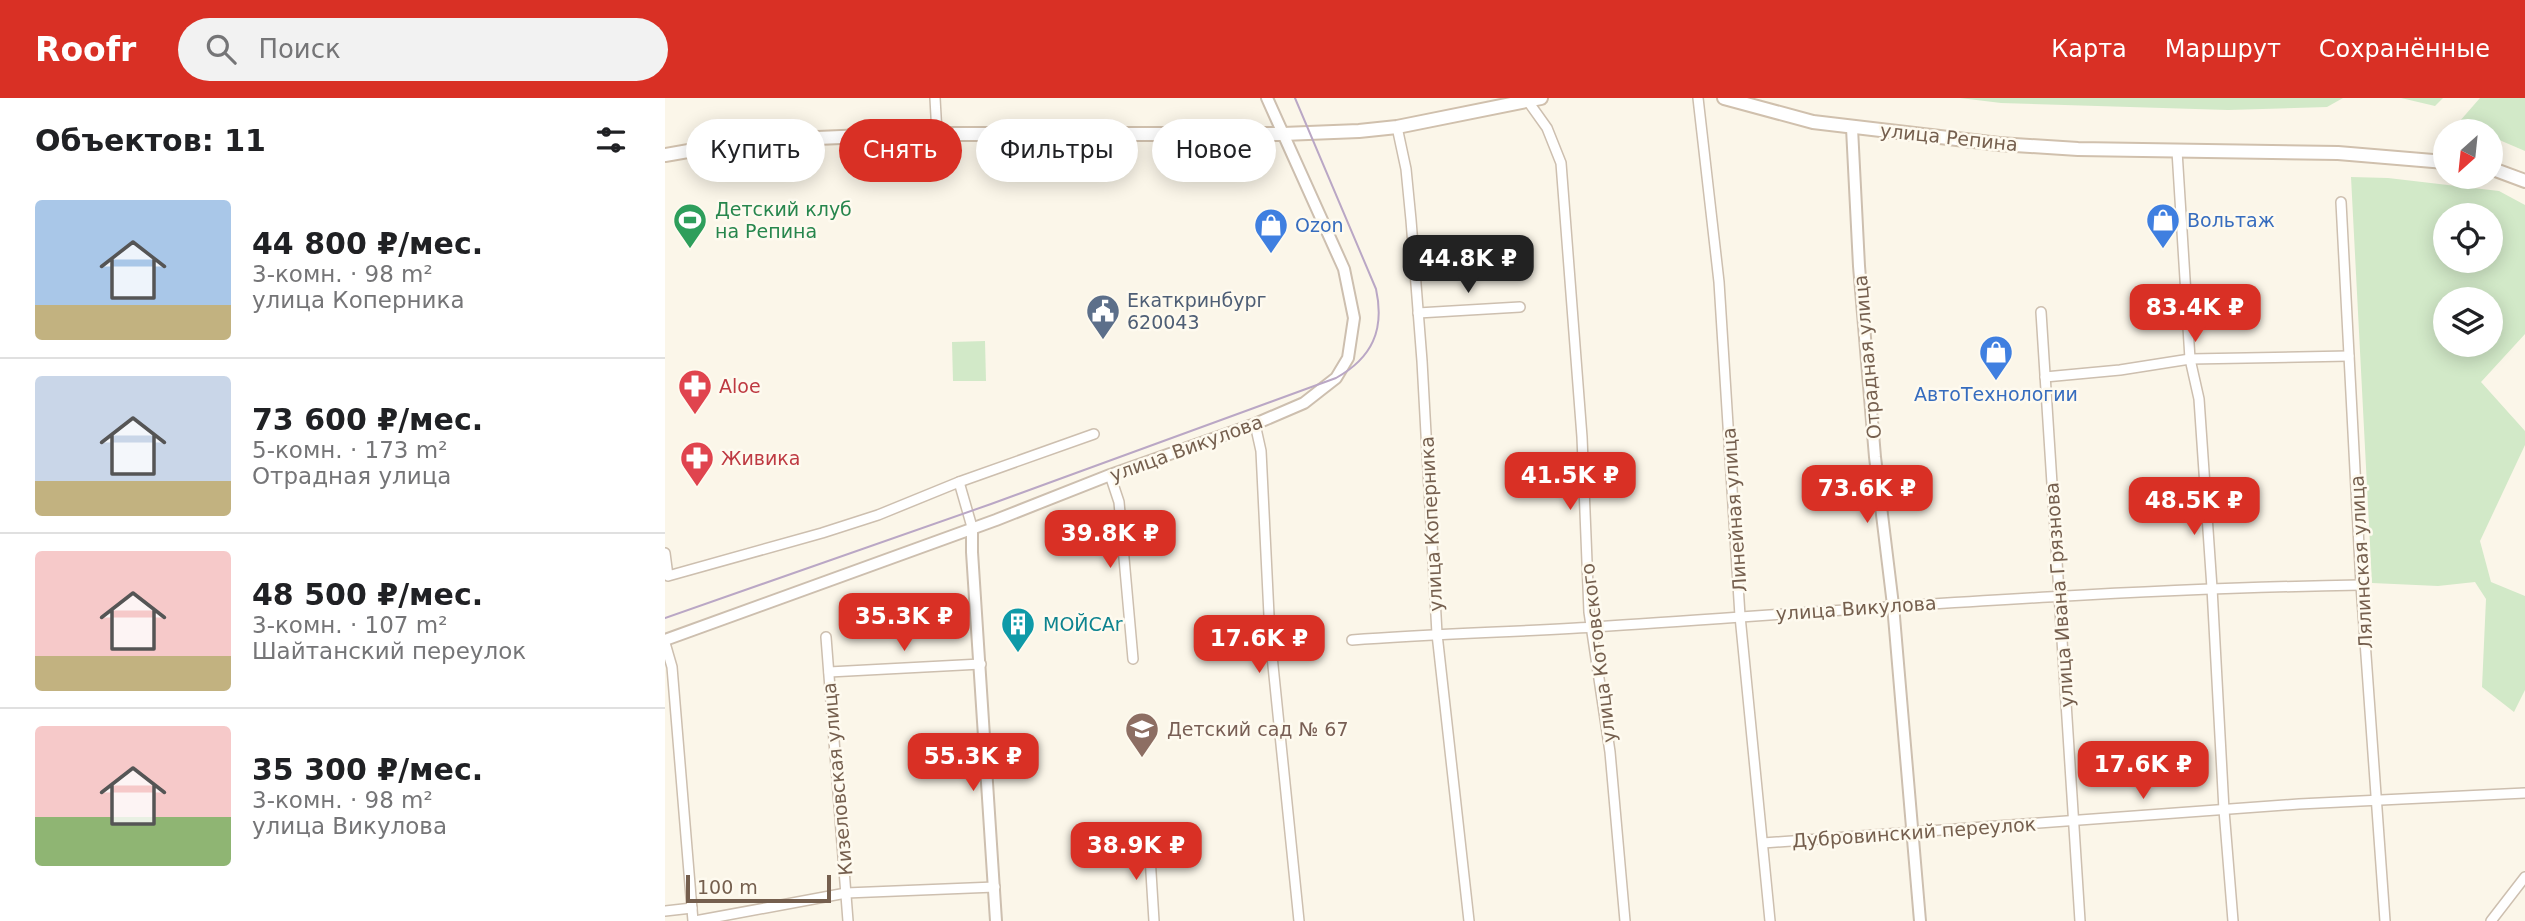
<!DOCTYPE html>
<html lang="ru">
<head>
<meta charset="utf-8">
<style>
  body { margin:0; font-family:"DejaVu Sans",sans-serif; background:#f2f2f2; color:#202124; height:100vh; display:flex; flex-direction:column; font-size:26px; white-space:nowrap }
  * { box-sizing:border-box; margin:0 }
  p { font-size:23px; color:#757577 }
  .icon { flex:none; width:38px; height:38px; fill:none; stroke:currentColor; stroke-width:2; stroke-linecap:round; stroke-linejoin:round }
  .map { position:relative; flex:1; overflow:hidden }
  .panel { display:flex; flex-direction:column; background:#fff; width:665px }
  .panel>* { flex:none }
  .hud { position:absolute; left:21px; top:21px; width:665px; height:63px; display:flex; gap:14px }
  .needle { width:46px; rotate:207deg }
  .buttons { position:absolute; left:1768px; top:21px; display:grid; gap:14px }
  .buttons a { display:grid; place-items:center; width:70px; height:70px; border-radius:50%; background:#fff; box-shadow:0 4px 18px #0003; font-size:35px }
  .scale { position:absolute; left:21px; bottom:18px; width:145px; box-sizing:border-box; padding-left:7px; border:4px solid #755f4e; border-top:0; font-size:19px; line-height:24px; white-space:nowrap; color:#755f4e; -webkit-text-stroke:5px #fefaef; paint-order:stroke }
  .price { position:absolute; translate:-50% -60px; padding:0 16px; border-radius:14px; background:#d93025; color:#fff; font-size:23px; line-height:46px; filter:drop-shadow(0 2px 4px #0008) }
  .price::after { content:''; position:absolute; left:50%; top:42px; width:21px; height:16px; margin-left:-10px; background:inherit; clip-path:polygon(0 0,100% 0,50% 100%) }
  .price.selected { background:#222; color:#fff }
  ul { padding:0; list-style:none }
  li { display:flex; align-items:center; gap:21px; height:175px; padding:0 35px }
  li+li { border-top:2px solid #e0e0e0 }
  li span { display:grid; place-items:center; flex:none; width:196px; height:140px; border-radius:7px; color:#555 }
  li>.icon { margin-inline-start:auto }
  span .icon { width:84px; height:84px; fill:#fffc; stroke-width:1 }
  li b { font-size:30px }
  h2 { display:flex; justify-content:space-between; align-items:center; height:84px; padding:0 35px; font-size:30px }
  .tag { padding:0 24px; border-radius:32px; background:#fff; box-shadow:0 4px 18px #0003; font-size:24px; line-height:63px }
  .tag.selected { background:#d93025; color:#fff }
  header { display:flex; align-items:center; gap:42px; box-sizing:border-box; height:98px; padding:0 35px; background:#d93025; color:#fff }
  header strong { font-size:33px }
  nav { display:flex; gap:38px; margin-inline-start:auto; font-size:24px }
  .search { width:490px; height:63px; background:#f2f2f2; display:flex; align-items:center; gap:18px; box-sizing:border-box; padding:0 24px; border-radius:38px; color:#757577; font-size:26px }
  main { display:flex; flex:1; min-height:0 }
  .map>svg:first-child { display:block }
</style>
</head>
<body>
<header>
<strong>Roofr</strong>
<div class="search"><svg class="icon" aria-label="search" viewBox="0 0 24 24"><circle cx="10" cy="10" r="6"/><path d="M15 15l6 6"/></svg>Поиск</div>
<nav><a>Карта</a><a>Маршрут</a><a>Сохранённые</a></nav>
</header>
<main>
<section class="panel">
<h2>Объектов: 11<svg class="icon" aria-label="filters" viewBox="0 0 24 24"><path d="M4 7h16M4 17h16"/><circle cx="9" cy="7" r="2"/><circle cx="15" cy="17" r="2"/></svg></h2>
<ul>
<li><span style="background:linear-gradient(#a9c7e8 75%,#c2b280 0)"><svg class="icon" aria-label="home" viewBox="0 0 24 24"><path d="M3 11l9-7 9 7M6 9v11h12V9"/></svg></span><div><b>44 800 ₽/мес.</b><p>3-комн. · 98 m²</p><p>улица Коперника</p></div></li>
<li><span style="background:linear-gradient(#c9d6e8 75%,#c2b280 0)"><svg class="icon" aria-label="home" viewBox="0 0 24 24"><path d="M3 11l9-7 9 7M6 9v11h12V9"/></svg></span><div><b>73 600 ₽/мес.</b><p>5-комн. · 173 m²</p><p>Отрадная улица</p></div></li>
<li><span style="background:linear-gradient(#f6c9c9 75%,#c2b280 0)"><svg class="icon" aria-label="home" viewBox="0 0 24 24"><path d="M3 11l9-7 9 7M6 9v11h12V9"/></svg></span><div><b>48 500 ₽/мес.</b><p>3-комн. · 107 m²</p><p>Шайтанский переулок</p></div></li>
<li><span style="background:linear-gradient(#f6c9c9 65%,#8fb573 0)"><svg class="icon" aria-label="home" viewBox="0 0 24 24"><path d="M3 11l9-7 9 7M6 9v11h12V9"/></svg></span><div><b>35 300 ₽/мес.</b><p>3-комн. · 98 m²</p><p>улица Викулова</p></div></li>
</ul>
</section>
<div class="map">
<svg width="1860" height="823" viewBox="0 0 1860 823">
  <rect width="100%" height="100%" fill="#fbf6e9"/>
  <g fill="#d2e9c8" fill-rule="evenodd">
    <polygon points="1295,0 1678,0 1662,9 1563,12 1336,5"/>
    <polygon points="1736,0 1778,0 1770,8"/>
    <polygon points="1815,0 1860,0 1860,53 1825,38 1825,33 1815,33 1794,24"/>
    <path d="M1686 79 1723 80 1834 93 1860 107V236L1816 284 1860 333V347L1815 443 1826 484 1860 498V592L1849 614 1817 589 1821 501 1810 484 1773 488 1707 485ZM1780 117H1825V163H1780ZM1780 201H1825V247H1780Z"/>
    <polygon points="320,243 321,283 288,283 287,244"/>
  </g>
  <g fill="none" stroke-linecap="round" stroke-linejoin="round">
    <g stroke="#cdbfaf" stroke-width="12">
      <g id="minor">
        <polyline points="270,0 272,36"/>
        <polyline points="1033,0 1054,184 1075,518 1105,823"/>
        <polyline points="862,2 882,30 896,65 917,339 924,514 945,654 960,823"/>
        <polyline points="732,29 741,71 746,122 757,263 772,536 804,823"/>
        <polyline points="1512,53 1525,261 1534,301 1547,490 1559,712 1568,823"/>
        <polyline points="1676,104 1696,487 1720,823"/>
        <polyline points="1376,214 1415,823"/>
        <polyline points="753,215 855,209"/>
        <polyline points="1380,279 1455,272 1525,261 1684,258"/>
        <polyline points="590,326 596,353 605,538 634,823"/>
        <polyline points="445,377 454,404 468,561"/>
        <polyline points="294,384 307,429"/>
        <polyline points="0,455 3,478 157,435 213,417 294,384 429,336"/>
        <polyline points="161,539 183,823"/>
        <path d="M687 542C768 536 849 534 930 529 1186 512 1440 491 1696 487"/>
        <polyline points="0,545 7,569 28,823"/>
        <polyline points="164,574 316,566"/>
        <polyline points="484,742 489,823"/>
        <polyline points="1098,745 1634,706 1860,695"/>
        <polyline points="0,813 27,810"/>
        <polyline points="30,823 181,795 330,789"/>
        <polyline points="1826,823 1860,779"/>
      </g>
    </g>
    <g stroke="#cdbfaf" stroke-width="14">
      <g id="tertiary">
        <polyline points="1187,30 1194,168 1210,359 1228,507 1255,823"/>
        <polyline points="307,429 307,454 331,823"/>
        <polyline points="0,542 331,422 445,377 590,326 639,305 671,280 683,260 689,220 679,171 602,0"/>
      </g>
    </g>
    <g stroke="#d0c0ad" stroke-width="16">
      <g id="secondary">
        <polyline points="1059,0 1148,24 1334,46 1413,51 1673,55 1780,64"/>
        <polyline points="0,57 80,43 201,38 272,36 618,36 694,33 732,29 876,0"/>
        <polyline points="1825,70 1860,83"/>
      </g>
    </g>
    <use href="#minor" stroke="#fff" stroke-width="9"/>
    <use href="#tertiary" stroke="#fff" stroke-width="10"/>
    <use href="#secondary" stroke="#fff" stroke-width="12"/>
    <path stroke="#baa7c5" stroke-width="2" d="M0 520 326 406 671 280C707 260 720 232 711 191L630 0"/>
  </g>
  <defs>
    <g id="stadium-pin" transform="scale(1.75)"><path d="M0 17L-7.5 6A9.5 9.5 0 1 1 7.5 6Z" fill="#2e9e5b" stroke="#fefaef"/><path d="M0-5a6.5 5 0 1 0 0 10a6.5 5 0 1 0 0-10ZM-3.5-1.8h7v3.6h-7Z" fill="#fff"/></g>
    <g id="shop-pin" transform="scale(1.75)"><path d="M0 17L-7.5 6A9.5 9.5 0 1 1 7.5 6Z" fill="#3f7fe0" stroke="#fefaef"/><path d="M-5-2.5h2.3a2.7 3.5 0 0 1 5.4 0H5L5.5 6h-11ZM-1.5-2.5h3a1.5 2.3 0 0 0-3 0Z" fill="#fff"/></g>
    <g id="civic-pin" transform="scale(1.75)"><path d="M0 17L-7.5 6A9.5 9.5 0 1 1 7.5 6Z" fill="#5c6f8a" stroke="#fefaef"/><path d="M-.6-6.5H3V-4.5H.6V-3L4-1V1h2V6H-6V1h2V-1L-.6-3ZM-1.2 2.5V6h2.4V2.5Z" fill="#fff"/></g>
    <g id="pharmacy-pin" transform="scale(1.75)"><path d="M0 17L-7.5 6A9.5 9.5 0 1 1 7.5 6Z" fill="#e0444e" stroke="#fefaef"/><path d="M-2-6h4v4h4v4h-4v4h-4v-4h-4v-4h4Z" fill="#fff"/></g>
    <g id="building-pin" transform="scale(1.75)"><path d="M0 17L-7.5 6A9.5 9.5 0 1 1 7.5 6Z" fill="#0f9aa8" stroke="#fefaef"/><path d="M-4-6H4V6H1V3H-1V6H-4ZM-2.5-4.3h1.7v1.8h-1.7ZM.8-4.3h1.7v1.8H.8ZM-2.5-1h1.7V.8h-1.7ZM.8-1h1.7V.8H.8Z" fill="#fff"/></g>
    <g id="school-pin" transform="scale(1.75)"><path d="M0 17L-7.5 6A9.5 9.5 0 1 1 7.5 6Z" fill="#8d6e63" stroke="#fefaef"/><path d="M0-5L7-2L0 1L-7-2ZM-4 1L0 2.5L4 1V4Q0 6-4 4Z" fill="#fff"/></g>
  </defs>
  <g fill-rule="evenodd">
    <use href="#stadium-pin" x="25" y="122"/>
    <use href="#shop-pin" x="1498" y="122"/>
    <use href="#shop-pin" x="606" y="127"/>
    <use href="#civic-pin" x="438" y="213"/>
    <use href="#shop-pin" x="1331" y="254"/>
    <use href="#pharmacy-pin" x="30" y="288"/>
    <use href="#pharmacy-pin" x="32" y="360"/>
    <use href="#building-pin" x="353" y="526"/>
    <use href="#school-pin" x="477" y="631"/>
  </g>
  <g text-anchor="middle" stroke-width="5" stroke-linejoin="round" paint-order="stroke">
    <g font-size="19" fill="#755f4e" stroke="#fefaef">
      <text transform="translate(1284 39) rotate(6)" y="7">улица Репина</text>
      <text transform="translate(1202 259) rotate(-95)" y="7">Отрадная улица</text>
      <text transform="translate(521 350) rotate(-20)" y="7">улица Викулова</text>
      <text transform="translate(1069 412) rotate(-94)" y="7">Линейная улица</text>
      <text transform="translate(766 426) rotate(-93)" y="7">улица Коперника</text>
      <text transform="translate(1696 464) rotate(-93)" y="7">Лялинская улица</text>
      <text transform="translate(1394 497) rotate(-94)" y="7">улица Ивана Грязнова</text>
      <text transform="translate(1191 510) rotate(-4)" y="7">улица Викулова</text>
      <text transform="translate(933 555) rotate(-97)" y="7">улица Котовского</text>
      <text transform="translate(172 681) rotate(-95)" y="7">Кизеловская улица</text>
      <text transform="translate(1249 734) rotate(-4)" y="7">Дубровинский переулок</text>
    </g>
    <g font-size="19" fill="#27864d" stroke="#fefaef" text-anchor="start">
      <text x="50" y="118">Детский клуб<tspan x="50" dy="22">на Репина</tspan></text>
    </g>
    <g font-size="19" fill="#366cbe" stroke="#fefaef" text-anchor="start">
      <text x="1522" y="129">Вольтаж</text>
      <text x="630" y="134">Ozon</text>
      <text x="1331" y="303" text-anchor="middle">АвтоТехнологии</text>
    </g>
    <g font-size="19" fill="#4e5e75" stroke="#fefaef" text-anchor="start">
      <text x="462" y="209">Екаткринбург<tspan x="462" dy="22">620043</tspan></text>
    </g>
    <g font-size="19" fill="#be3a42" stroke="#fefaef" text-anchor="start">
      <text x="54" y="295">Aloe</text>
      <text x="56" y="367">Живика</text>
    </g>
    <g font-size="19" fill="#0d838f" stroke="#fefaef" text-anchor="start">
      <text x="378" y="533">МОЙCAr</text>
    </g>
    <g font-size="19" fill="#785e54" stroke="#fefaef" text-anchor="start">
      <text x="502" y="638">Детский сад № 67</text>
    </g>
  </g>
</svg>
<div class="buttons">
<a><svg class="needle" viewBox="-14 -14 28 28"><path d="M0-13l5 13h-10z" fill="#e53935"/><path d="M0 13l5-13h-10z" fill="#757577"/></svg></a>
<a><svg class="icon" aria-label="locate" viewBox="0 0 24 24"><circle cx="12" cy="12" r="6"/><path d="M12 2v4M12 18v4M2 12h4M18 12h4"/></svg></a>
<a><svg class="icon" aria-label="layers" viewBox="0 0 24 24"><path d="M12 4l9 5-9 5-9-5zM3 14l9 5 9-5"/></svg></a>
</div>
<div class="scale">100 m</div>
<b class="price selected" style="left:803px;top:197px">44.8K ₽</b>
<b class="price" style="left:1530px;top:246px">83.4K ₽</b>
<b class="price" style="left:905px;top:414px">41.5K ₽</b>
<b class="price" style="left:1202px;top:427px">73.6K ₽</b>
<b class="price" style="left:1529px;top:439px">48.5K ₽</b>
<b class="price" style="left:445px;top:472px">39.8K ₽</b>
<b class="price" style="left:239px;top:555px">35.3K ₽</b>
<b class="price" style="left:594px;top:577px">17.6K ₽</b>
<b class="price" style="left:308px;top:695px">55.3K ₽</b>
<b class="price" style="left:1478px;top:703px">17.6K ₽</b>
<b class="price" style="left:471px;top:784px">38.9K ₽</b>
<div class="hud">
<a class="tag">Купить</a>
<a class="tag selected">Снять</a>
<a class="tag">Фильтры</a>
<a class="tag">Новое</a>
</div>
</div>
</main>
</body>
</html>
